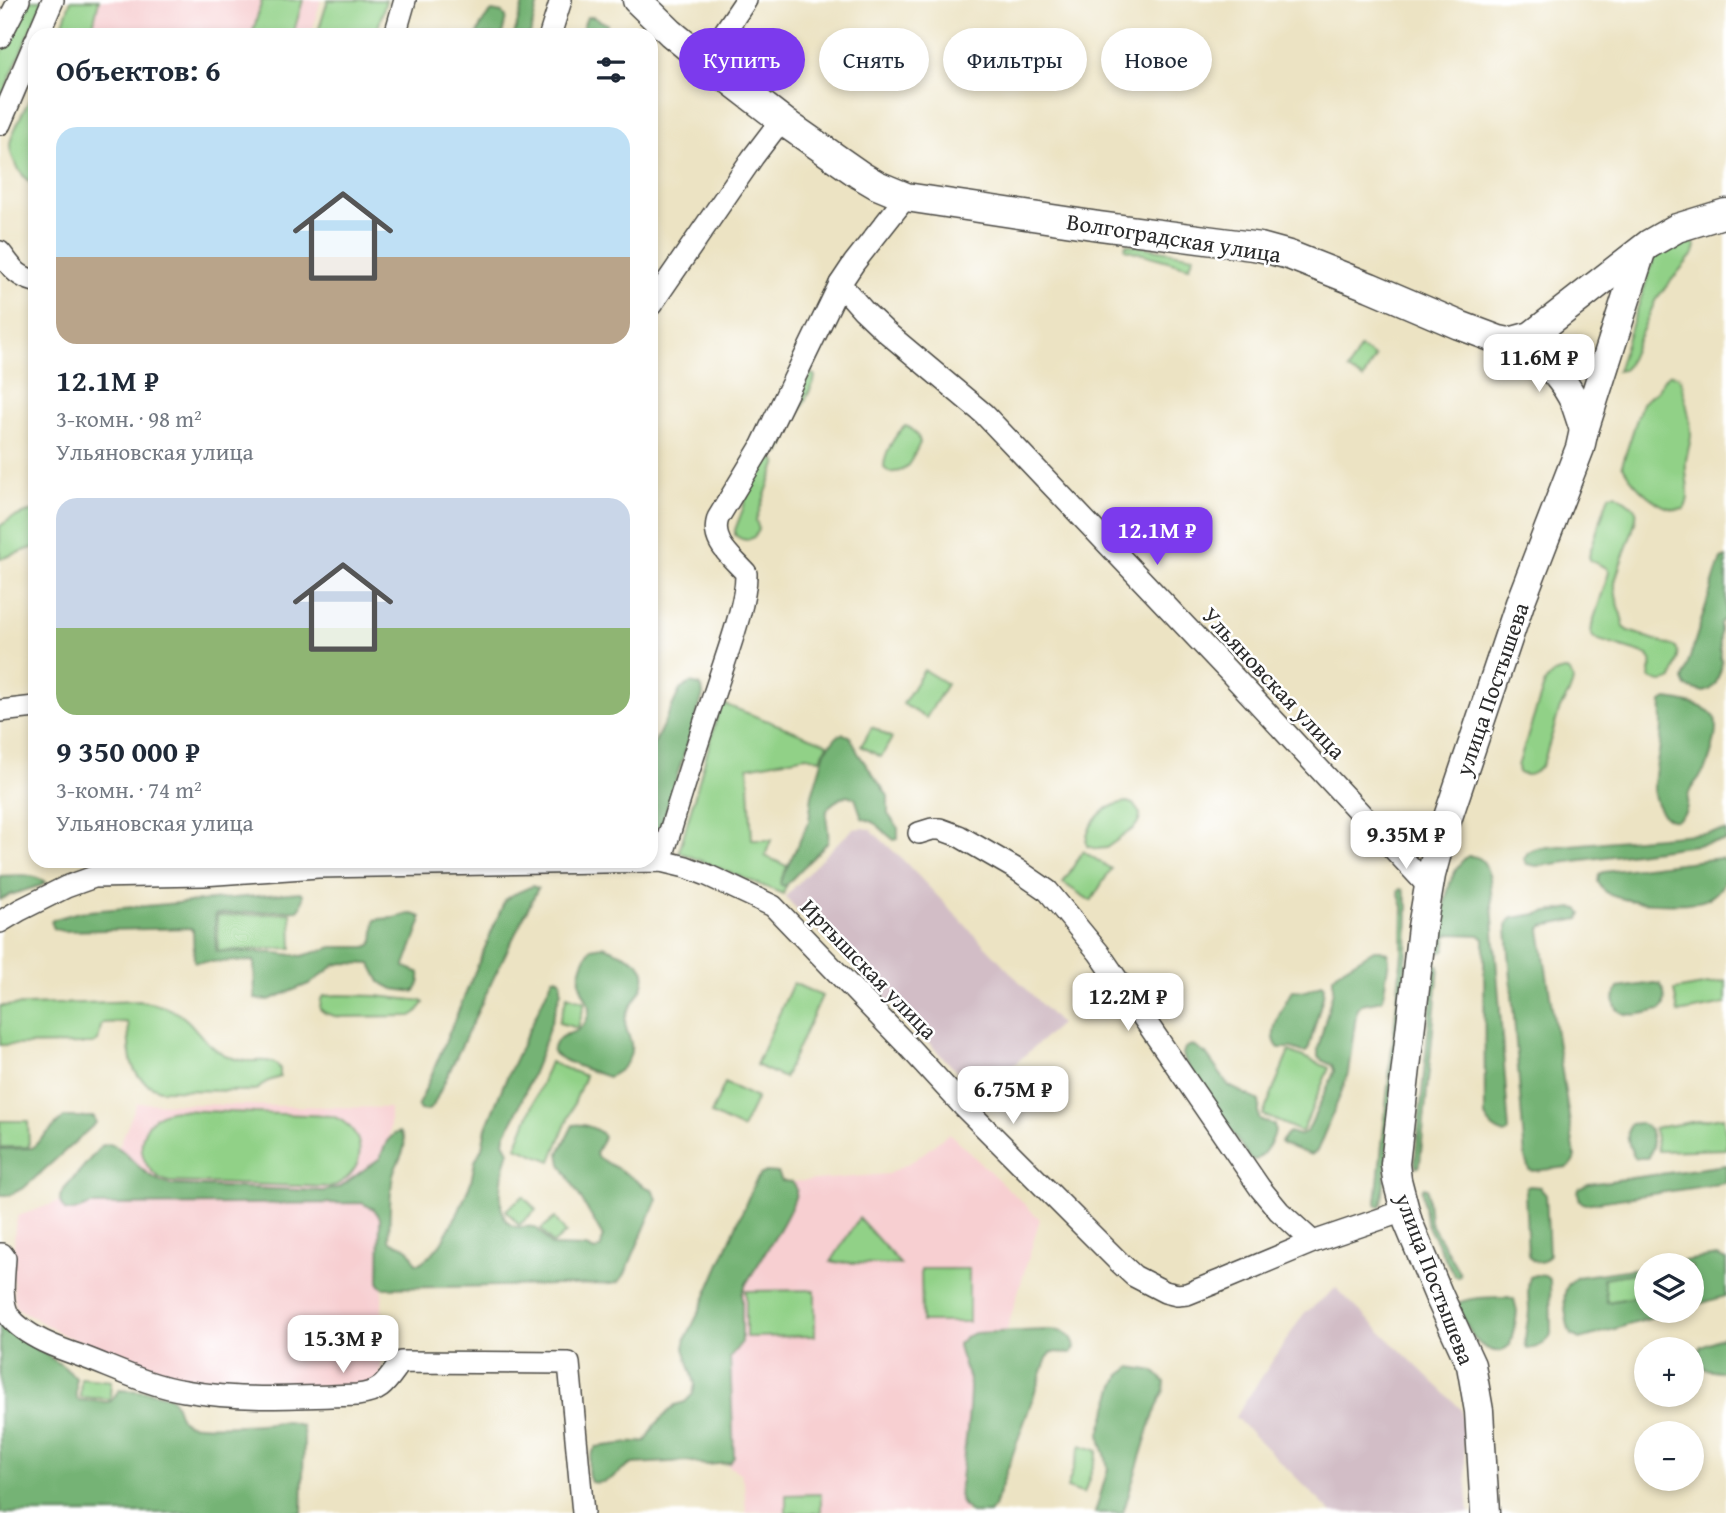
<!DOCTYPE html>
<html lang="ru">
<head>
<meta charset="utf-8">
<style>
  body { margin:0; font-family:"Gentium Book Plus",serif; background:#f6f6f7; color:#1f2937; height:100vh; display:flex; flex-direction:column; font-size:26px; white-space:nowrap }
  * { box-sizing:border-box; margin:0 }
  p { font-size:23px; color:#747a83 }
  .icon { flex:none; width:38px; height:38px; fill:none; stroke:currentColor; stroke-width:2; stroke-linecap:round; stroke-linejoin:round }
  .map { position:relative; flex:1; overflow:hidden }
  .sheet { position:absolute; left:28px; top:28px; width:630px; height:840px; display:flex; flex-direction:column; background:#fff; border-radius:21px; box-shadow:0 4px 10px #0003 }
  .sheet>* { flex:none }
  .guide { position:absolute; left:679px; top:28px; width:665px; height:63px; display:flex; gap:14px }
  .buttons { position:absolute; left:1634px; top:1253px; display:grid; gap:14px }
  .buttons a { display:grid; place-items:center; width:70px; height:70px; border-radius:50%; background:#fff; box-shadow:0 4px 10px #0003; font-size:35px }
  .price { position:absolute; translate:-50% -60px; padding:0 16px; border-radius:14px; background:#fff; color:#222; font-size:23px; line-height:46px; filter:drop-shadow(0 2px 4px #0008) }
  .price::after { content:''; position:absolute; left:50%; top:42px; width:21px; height:16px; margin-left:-10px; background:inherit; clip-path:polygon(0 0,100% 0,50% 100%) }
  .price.current { background:#7c3aed; color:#fff }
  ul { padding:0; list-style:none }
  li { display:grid; align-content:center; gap:14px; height:371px; padding:0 28px }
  li span { display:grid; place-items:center; height:217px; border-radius:21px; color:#555 }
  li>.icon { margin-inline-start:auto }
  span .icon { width:126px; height:126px; fill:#fffc; stroke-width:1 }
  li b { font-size:30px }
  h2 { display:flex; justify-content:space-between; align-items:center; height:84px; padding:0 28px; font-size:30px }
  .chip { padding:0 24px; border-radius:32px; background:#fff; box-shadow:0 4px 10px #0003; font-size:24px; line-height:63px }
  .chip.current { background:#7c3aed; color:#fff }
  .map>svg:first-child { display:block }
</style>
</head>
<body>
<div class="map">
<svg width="1726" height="1513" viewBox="0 0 1726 1513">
  <rect width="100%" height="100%" fill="#fff"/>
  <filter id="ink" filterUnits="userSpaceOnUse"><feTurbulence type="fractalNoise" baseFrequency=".0143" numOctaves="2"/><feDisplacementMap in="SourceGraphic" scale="14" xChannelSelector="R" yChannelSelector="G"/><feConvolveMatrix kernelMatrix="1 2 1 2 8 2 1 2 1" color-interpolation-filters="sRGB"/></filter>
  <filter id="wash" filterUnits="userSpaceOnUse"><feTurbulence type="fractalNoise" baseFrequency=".00686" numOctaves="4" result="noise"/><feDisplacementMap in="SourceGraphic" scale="28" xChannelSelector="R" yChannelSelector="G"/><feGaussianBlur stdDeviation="1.57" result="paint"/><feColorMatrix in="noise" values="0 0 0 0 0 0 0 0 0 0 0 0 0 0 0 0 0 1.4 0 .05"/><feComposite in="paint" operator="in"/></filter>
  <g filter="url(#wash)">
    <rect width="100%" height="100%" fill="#ece3c3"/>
    <g fill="#f7cfd1">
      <polygon points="88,0 321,0 311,35 81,35"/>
      <polygon points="137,1103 390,1108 390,1130 384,1188 381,1384 312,1387 260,1386 198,1381 184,1378 65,1336 15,1307 12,1274 15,1227 18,1216 86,1192 108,1173"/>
      <polygon points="949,1133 1040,1219 994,1373 965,1513 746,1512 744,1484 740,1473 730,1467 724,1461 718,1433 738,1290 791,1182 888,1174 916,1159"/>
    </g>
    <g fill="#d2bdc6">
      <polygon points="862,828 870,829 904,861 1060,1024 980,1095 785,897 824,856 853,829"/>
      <polygon points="1336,1288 1461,1409 1469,1513 1332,1513 1235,1417 1303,1315"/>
    </g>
    <g fill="#91d187" stroke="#5e7e59" stroke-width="2">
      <polygon points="31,0 43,0 0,101 0,55"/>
      <polygon points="71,0 99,0 91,35 59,35"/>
      <polygon points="262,0 303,0 293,35 252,35"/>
      <polygon points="328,0 386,0 376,35 317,35"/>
      <path d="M35 89V186C23 179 10 159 10 145 9 136 30 99 35 89Z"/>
      <polygon points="1682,239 1691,240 1696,246 1694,253 1656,299 1627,366 1623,370 1617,371 1654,258"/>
      <polygon points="1126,244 1194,256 1189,267 1125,249"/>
      <polygon points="1360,348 1375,357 1363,379 1348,370"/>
      <polygon points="813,374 815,376 814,382 780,453 771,448 809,375"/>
      <path d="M1670 374 1676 375 1681 379C1684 396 1691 417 1691 434 1691 443 1687 452 1686 461 1684 476 1693 496 1684 509 1661 514 1632 484 1622 465L1642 403 1657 391 1664 379Z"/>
      <path d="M905 426C912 427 919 436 920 443 911 459 909 474 889 472L884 468C884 453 894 436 905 426Z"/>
      <path d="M767 455 777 462 756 520 759 530C753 541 745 543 735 535V530L743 509 749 486Z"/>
      <path d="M1615 494C1622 498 1632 503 1636 511 1640 520 1616 569 1615 584 1614 596 1622 615 1624 627L1629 631 1676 647C1681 657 1675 668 1672 679 1664 684 1656 682 1649 677 1650 668 1655 661 1647 655L1595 639 1591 634 1592 625 1609 572 1607 568 1591 561 1589 557 1590 552 1609 495Z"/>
      <polygon points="35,510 35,547 0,559 0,526 12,518"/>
      <polygon points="924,670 947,684 926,718 903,704"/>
      <path d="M1566 670 1570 672 1573 679 1572 685 1568 695 1560 708 1544 761C1539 771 1530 779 1519 773L1518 766 1545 682C1551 674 1556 671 1566 670Z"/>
      <polygon points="721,703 828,744 820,759 806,756 748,767 752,840 771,840 765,856 793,869 783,894 679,852"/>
      <polygon points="872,727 892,738 881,757 861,746"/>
      <path d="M1127 802 1133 804 1140 814 1139 821 1134 828 1106 848 1097 849 1087 846C1083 830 1100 810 1115 805 1119 803 1123 803 1127 802Z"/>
      <polygon points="1083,851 1111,869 1091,901 1063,883"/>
      <polygon points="291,913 292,948 218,951 217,916"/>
      <polygon points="1726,981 1726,1004 1678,1013 1674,990"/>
      <polygon points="793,983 822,996 784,1078 756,1065"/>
      <polygon points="338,995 377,996 422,1001 424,1003 416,1013 411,1016 338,1017 325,1013 320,1009 321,999 324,996"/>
      <polygon points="567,996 585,1002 578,1028 559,1023"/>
      <path d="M139 1001C158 1004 175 1008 189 1022 200 1034 209 1047 225 1055 231 1058 239 1060 246 1061 258 1062 274 1057 280 1069V1077L266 1082 258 1089 248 1091 160 1090C126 1078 130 1054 128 1024L126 1022 103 1023 101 1026 98 1041 93 1044 0 1045V1006Z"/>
      <polygon points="1289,1051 1329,1068 1302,1132 1263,1115"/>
      <polygon points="550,1062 585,1076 551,1161 516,1147"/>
      <polygon points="725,1083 757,1098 742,1129 711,1114"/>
      <path d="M177 1110 332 1116C370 1130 368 1174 331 1187L169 1182C129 1169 134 1112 177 1110Z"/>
      <polygon points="1723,1117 1726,1133 1726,1149 1658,1151 1654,1128"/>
      <polygon points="0,1121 28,1121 29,1147 0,1147"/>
      <polygon points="523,1196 536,1210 519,1225 506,1210"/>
      <polygon points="555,1218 566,1233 553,1244 541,1229"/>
      <polygon points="859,1218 901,1265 831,1262"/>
      <polygon points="921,1269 969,1269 969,1322 922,1322"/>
      <polygon points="1647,1271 1647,1295 1607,1302 1603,1278"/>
      <polygon points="815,1290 815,1336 746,1337 746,1291"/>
      <polygon points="81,1378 111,1381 110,1399 80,1397"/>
      <polygon points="1081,1445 1098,1451 1084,1494 1067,1488"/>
      <polygon points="821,1494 821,1513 786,1513 786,1495"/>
    </g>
    <g fill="#74b374" stroke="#506f50" stroke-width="2">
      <polygon points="524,0 537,0 538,2 530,35 514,35"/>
      <path d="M492 11 502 13 506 17 502 35H477C480 25 484 18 492 11Z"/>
      <polygon points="587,17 593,17 607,24 607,30 605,35 580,35"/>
      <polygon points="1726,557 1726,618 1720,623 1720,657 1722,661 1721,669 1716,683 1710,690 1704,692 1686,687 1683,680 1716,573 1721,559"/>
      <polygon points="690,683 699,685 702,688 703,695 662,823 651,840 651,750 680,690"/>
      <path d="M1667 699C1680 700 1711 706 1715 719 1719 731 1710 761 1704 771 1699 779 1692 785 1689 793 1686 800 1689 808 1684 814 1670 832 1655 807 1654 793 1653 775 1659 757 1661 739 1663 726 1661 714 1662 702Z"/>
      <path d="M842 734 850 736 858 753 888 796V814L898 828V839L894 840C881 831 880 823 862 818L855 798 847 795C814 810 831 818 828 842L785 886 781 885 780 882 809 821 812 795 825 751 837 736Z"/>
      <polygon points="1726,831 1726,841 1537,866 1527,864 1524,859 1528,852 1537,848"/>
      <path d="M1468 856C1484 856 1485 864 1490 878L1509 1131 1505 1134C1495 1131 1490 1126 1485 1117L1484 939 1479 935 1451 934 1447 936 1445 950 1442 952H1440C1439 928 1446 870 1468 856Z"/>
      <path d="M1721 858 1726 861C1726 873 1726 883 1717 892 1712 897 1704 901 1697 902 1676 905 1629 904 1609 894 1604 891 1601 887 1598 882L1599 874 1604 872Z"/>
      <path d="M0 876C14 875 33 873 45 882L42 885 10 895 0 900Z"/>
      <polygon points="532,886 538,888 494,977 433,1106 427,1111 420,1110 418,1107 505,900 512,895"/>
      <polygon points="1400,889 1403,890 1408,906 1407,953 1382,1203 1380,1206 1377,1206 1376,1202 1402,952 1403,907 1398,892"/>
      <path d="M300 892 303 894C303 900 303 906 298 910L215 914 216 951 276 953 302 956 333 947H366L371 945 373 942 375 920C381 918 386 919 393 918 405 917 407 910 421 917V922L405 965V967L420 973C421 980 419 986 414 992L393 989 380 982 371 964 344 963 335 965 311 983 269 1000 255 999V996L254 961 196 962 194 961 193 930 191 928 63 931 54 929 51 921 55 919 79 912Z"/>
      <polygon points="1572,908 1578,909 1582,913 1579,919 1543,926 1540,930 1575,1156 1573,1163 1568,1167 1533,1171 1529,1170 1525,1158 1507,928 1508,922 1513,918"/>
      <path d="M603 946C613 950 635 957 641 966 653 984 630 1001 626 1016 623 1026 629 1034 631 1043 633 1060 622 1071 608 1077 599 1074 557 1060 553 1052 551 1048 557 1041 560 1038 565 1033 573 1034 579 1029 585 1025 589 1017 589 1010 589 1002 585 997 582 990 576 976 583 960 591 948Z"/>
      <path d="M1374 950H1381L1387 953 1389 959 1383 998 1382 1000 1362 1004 1357 1008 1348 1073 1340 1096 1317 1151 1311 1155 1282 1144 1281 1142 1287 1134 1290 1132C1299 1136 1303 1137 1309 1128L1333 1075 1334 1070 1332 1065 1323 1061 1318 1057V1049L1333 990V977L1339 971Z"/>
      <polygon points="1435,964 1438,965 1439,967 1420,1163 1419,1167 1416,1167 1415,1163"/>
      <path d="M557 977 561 981V991L541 1053 516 1114 505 1135 504 1142 509 1151C503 1169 493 1211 511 1225 519 1230 525 1225 533 1227 540 1228 546 1240 552 1246L586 1247 595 1251 601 1247 603 1237 561 1164 559 1153 573 1125C582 1123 599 1128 604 1137L596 1153 597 1157C607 1163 618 1168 628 1175 637 1180 641 1187 652 1189L657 1199 625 1274 619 1282 612 1284 383 1288 379 1284 380 1218 374 1209 362 1203 91 1205 74 1211H66C60 1204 58 1200 62 1192L101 1146 109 1144C122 1147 127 1156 136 1164 146 1174 157 1181 170 1185L323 1191 340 1187 380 1158 387 1141 394 1134 399 1132C412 1143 398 1160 394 1172 389 1188 390 1222 389 1239L391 1242C408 1246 408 1247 416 1263H420L431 1255 441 1243 459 1211 471 1182 475 1161 482 1148 486 1128 503 1086 553 978Z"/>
      <path d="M1655 983 1660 984C1665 991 1667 1004 1661 1010 1647 1012 1619 1022 1615 1004 1613 997 1615 994 1618 988Z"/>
      <path d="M1322 984 1324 986 1323 996 1309 1047 1306 1052H1303L1292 1048H1279C1265 1034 1283 1008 1290 994L1293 990 1306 991Z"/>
      <path d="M1192 1045 1206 1054 1229 1086 1259 1101C1261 1108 1257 1112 1259 1119L1274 1125C1278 1136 1265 1153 1256 1160L1250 1159 1185 1061 1183 1054 1185 1048Z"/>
      <polygon points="64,1117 94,1117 96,1123 25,1187 10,1195 0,1195 0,1149 32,1148"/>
      <path d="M1640 1123 1650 1129 1653 1147 1648 1158H1636C1629 1150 1625 1135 1630 1124Z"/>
      <polygon points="1726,1165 1726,1183 1585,1204 1580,1201 1578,1193 1579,1189 1588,1184"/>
      <path d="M766 1172 778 1173 782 1181 792 1182C795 1186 797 1187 796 1192 795 1210 756 1266 746 1284L742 1295V1342L730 1357 734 1457 730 1463 705 1465 688 1461 633 1464C618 1470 611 1486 591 1482 585 1471 589 1457 596 1447L646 1441 655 1425 675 1405 685 1402 693 1394 695 1384 684 1348 686 1338 699 1312 755 1182 760 1175Z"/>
      <path d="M1530 1186 1540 1187 1546 1194 1549 1255C1545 1265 1532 1263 1528 1255L1525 1193 1526 1187Z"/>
      <polygon points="1424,1187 1427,1188 1430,1222 1459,1272 1460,1275 1457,1277 1454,1275 1426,1223 1422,1190"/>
      <polygon points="1717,1256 1726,1260 1726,1296 1692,1306 1692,1265 1656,1265"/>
      <path d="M1647 1267V1271L1603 1278 1607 1302 1647 1295V1311H1676L1587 1337 1580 1339 1571 1335C1567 1325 1562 1299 1566 1289 1568 1283 1572 1280 1577 1277Z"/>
      <path d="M1535 1275 1545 1276 1550 1280 1551 1334C1547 1344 1538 1348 1527 1349 1522 1339 1529 1322 1529 1310 1529 1299 1526 1287 1530 1277Z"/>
      <path d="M1508 1297 1514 1299 1517 1311 1516 1320 1510 1345 1502 1351C1475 1354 1466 1323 1456 1304 1471 1296 1491 1298 1508 1297Z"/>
      <path d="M0 1319 8 1330 63 1366 76 1378V1397L78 1400 107 1402 111 1401 119 1390C132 1391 161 1390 172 1399 180 1407 176 1421 189 1424 206 1427 242 1425 260 1424 275 1423 287 1419 302 1426L304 1437 302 1513H0Z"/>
      <path d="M1045 1330C1060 1330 1073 1331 1075 1348L1071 1353 1052 1352 1047 1358 994 1507 989 1513H971C959 1503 957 1495 961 1480 964 1449 970 1418 970 1386 969 1371 959 1359 958 1344L965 1337 975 1333Z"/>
      <path d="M1726 1336V1372L1705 1369C1699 1362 1697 1356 1701 1346Z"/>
      <polygon points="1131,1367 1154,1371 1165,1382 1164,1390 1151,1422 1123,1513 1095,1513 1108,1469 1105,1454 1101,1443 1100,1433 1114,1388 1120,1375"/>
    </g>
  </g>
  <g filter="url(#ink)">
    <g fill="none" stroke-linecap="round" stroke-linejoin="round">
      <g stroke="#484742" stroke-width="24">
        <g id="minor">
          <polyline points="38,35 53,0"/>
          <polyline points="395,35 405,0"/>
          <polyline points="550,35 561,0"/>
          <polyline points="0,37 19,0"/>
          <polyline points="705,61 746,0"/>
          <polyline points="0,124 35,42"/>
          <path d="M0 252C12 267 15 276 35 281"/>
          <polyline points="840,284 863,310 885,331 984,414 1231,674 1428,886"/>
          <polyline points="651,305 753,157 782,119"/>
          <polyline points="0,711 35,707"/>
          <polyline points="919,833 932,829 940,829 959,836 1016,869 1048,891 1099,953 1260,1188 1279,1211 1313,1242"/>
          <path d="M661 861C679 801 698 741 718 682 727 654 747 601 746 573 732 557 710 542 718 518L761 447 840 284 854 263 906 197"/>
          <polyline points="0,922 20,910 66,887 94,877 203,875 318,867 661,861 686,867 707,875 773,906 906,1044 963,1106 1119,1262 1134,1276 1165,1292 1177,1295 1187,1294 1222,1280 1313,1242 1404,1211"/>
          <path d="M0 1254H2L5 1258C4 1275 0 1302 9 1316 25 1337 60 1349 84 1357 116 1369 150 1386 185 1391 242 1401 300 1397 357 1395 383 1392 386 1382 401 1362L569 1363 583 1513"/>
        </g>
      </g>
      <g stroke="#484742" stroke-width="31">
        <g id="major">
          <polyline points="637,0 671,33 705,61 787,124 860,175 877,185 906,197 1099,226 1260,247 1289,255 1370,287 1459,325 1499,340 1509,342 1531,336 1649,244 1677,228 1726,213"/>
          <path d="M1518 341C1541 356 1563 377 1575 403 1578 411 1581 421 1584 430"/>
          <polyline points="1485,1513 1479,1411 1471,1365 1439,1296 1408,1222 1397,1180 1395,1164 1422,927 1431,875 1441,838 1520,603 1580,448 1584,430 1641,252"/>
        </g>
      </g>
      <use href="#minor" stroke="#fff" stroke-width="21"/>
      <use href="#major" stroke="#fff" stroke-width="28"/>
    </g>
  </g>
  <g text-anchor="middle" stroke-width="5" stroke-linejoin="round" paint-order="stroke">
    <g font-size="23" fill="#2b2b2b" stroke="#fff">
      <text transform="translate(1174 238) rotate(9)" y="8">Волгоградская улица</text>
      <text transform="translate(1274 683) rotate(47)" y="8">Ульяновская улица</text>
      <text transform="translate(1492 689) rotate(-71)" y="8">улица Постышева</text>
      <text transform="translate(869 969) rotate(46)" y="8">Иртышская улица</text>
      <text transform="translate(1435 1279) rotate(69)" y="8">улица Постышева</text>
    </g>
  </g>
</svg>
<div class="buttons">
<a><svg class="icon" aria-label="layers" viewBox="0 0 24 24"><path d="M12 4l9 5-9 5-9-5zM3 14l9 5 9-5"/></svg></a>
<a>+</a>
<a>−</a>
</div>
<b class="price" style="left:1539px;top:394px">11.6M ₽</b>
<b class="price current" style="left:1157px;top:567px">12.1M ₽</b>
<b class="price" style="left:1406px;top:871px">9.35M ₽</b>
<b class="price" style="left:1128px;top:1033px">12.2M ₽</b>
<b class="price" style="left:1013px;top:1126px">6.75M ₽</b>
<b class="price" style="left:343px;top:1375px">15.3M ₽</b>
<div class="guide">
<a class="chip current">Купить</a>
<a class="chip">Снять</a>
<a class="chip">Фильтры</a>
<a class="chip">Новое</a>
</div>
<section class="sheet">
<h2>Объектов: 6<svg class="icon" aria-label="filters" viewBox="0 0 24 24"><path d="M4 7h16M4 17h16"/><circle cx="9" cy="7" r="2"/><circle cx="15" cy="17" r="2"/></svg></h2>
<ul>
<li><span style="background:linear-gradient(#bfe0f5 60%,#b9a48a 0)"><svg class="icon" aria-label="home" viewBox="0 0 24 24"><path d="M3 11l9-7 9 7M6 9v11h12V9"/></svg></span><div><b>12.1M ₽</b><p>3-комн. · 98 m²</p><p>Ульяновская улица</p></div></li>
<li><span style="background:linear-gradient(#c9d6e8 60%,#8fb573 0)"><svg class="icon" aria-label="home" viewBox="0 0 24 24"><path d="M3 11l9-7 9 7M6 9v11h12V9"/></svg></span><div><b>9 350 000 ₽</b><p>3-комн. · 74 m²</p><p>Ульяновская улица</p></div></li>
</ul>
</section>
</div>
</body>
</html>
